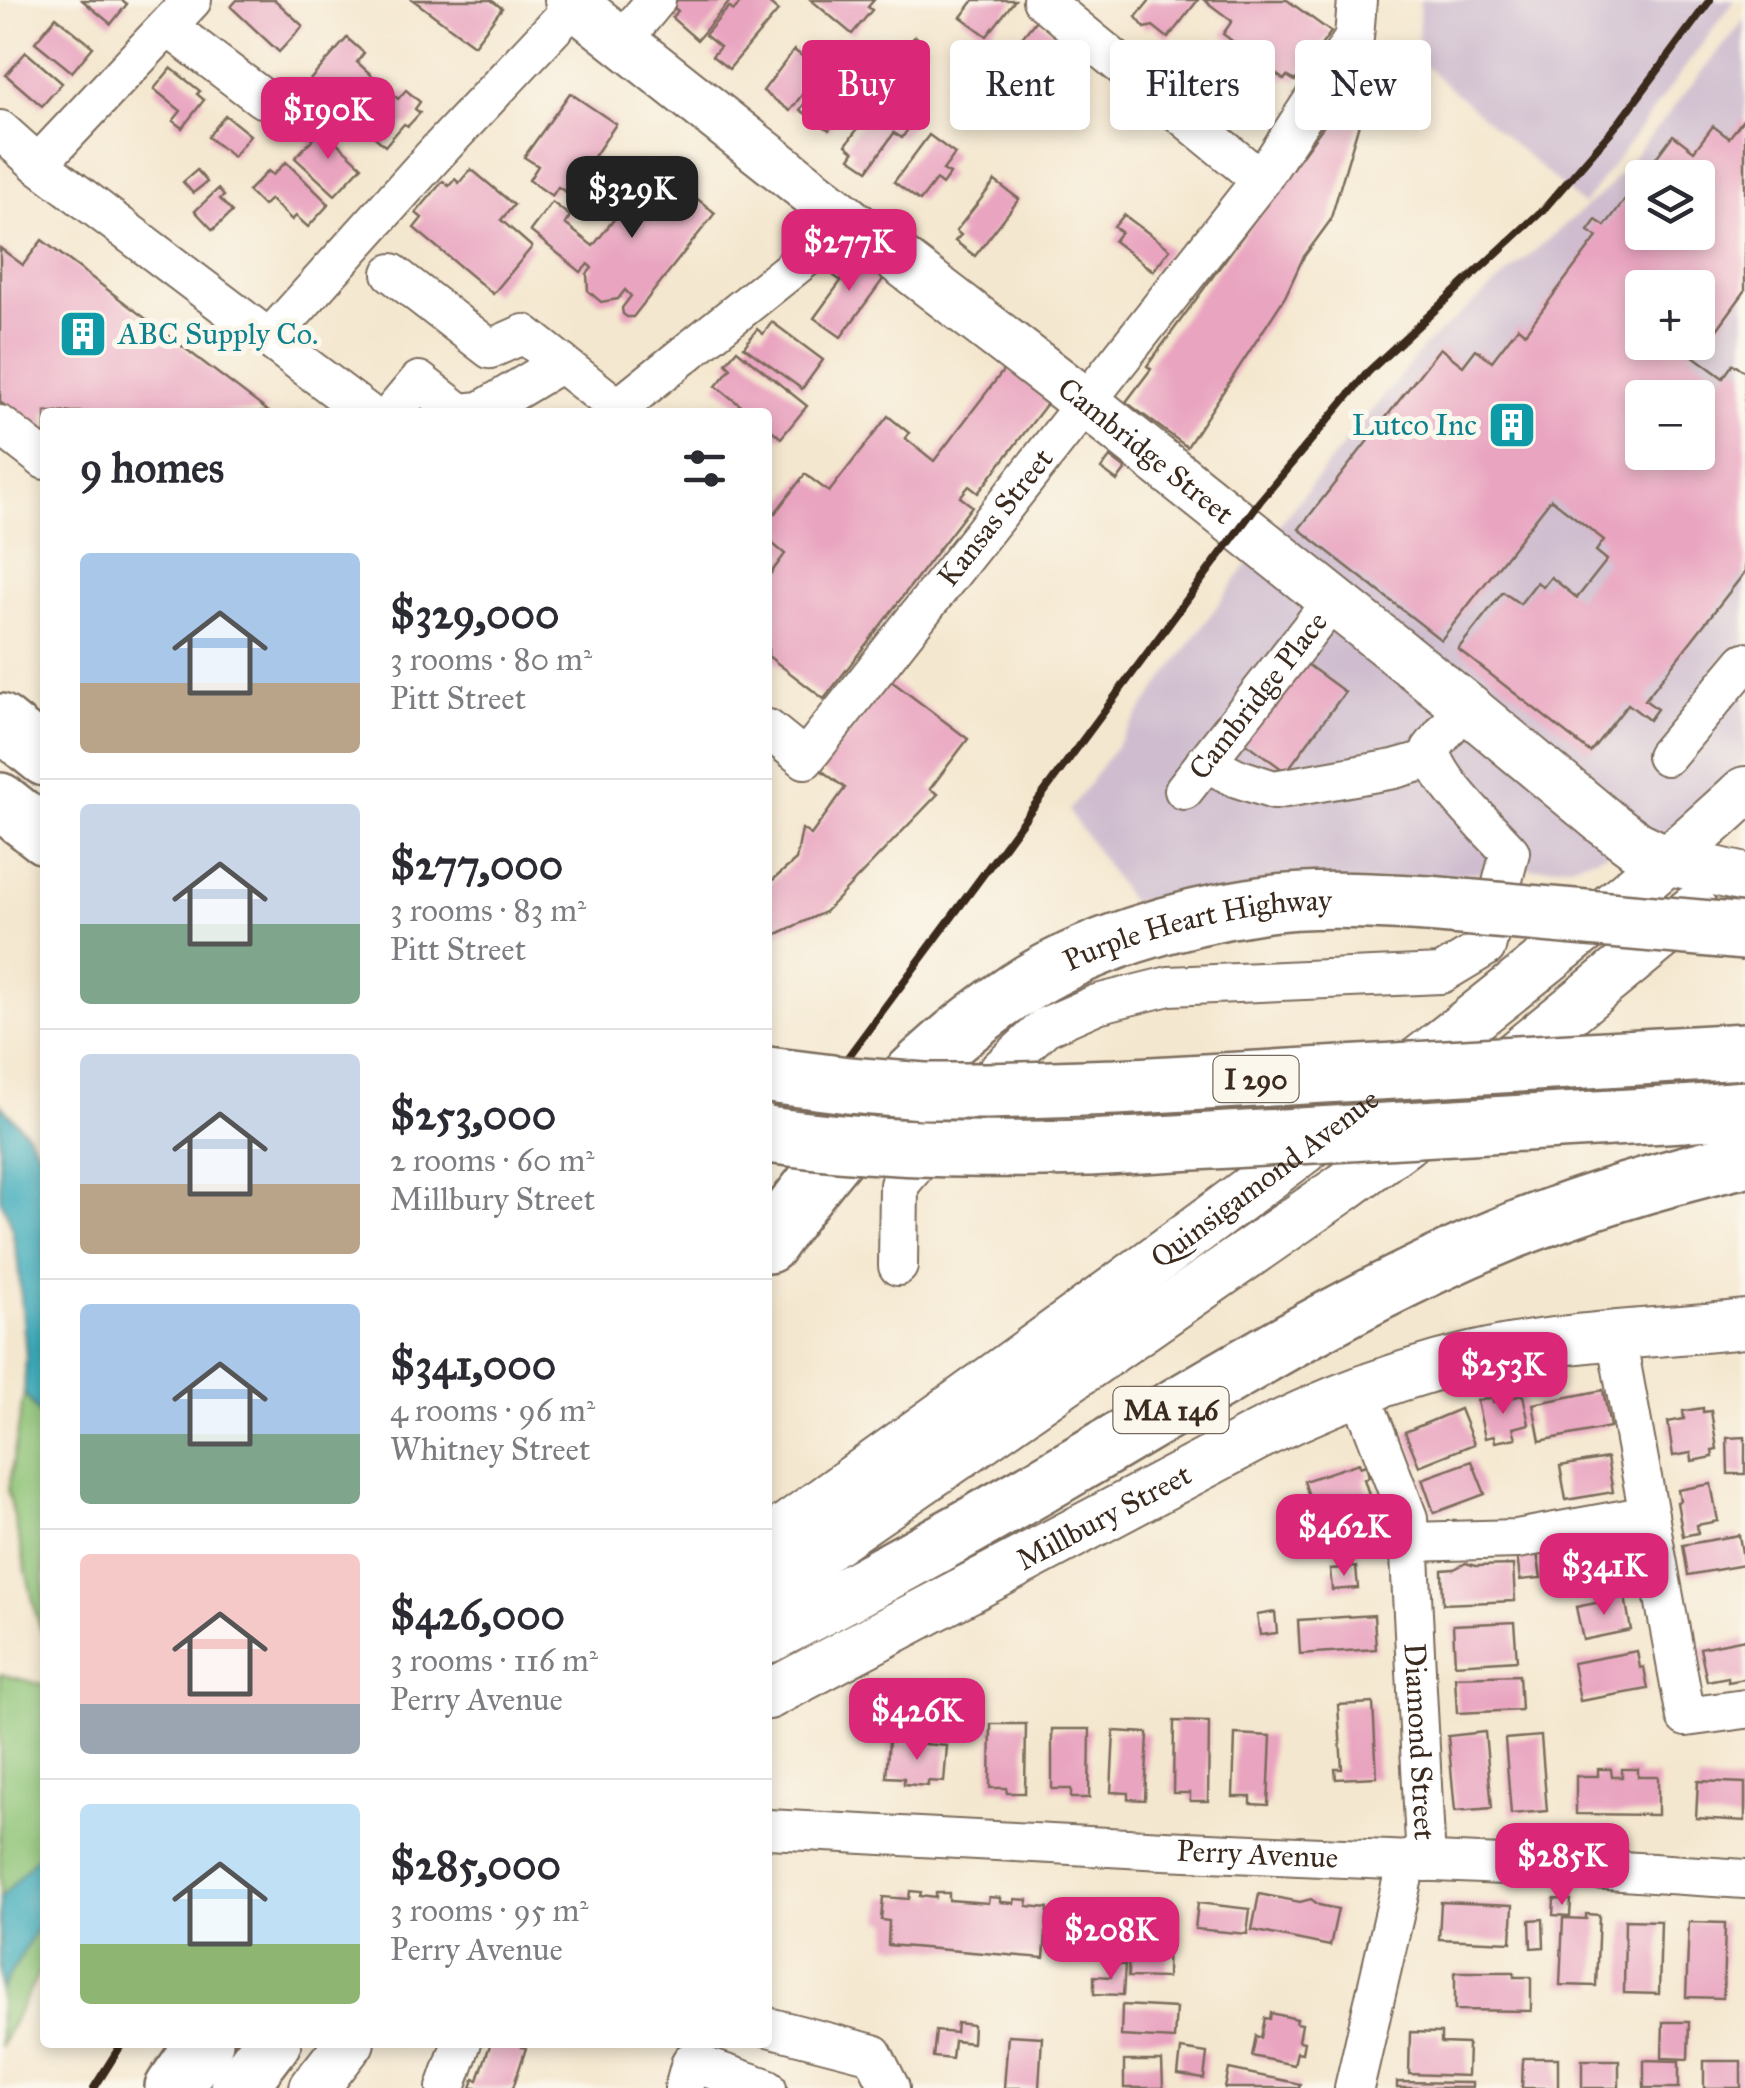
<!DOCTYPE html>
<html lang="en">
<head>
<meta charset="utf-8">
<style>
  body { margin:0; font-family:"IM FELL Great Primer",serif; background:#f7f7f7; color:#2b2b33; height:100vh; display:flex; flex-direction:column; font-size:38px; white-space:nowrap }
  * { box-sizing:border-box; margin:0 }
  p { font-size:32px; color:#7c7c81 }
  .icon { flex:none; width:55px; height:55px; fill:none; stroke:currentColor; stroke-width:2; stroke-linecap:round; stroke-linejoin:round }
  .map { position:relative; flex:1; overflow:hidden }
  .sheet { position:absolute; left:40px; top:408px; width:732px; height:1640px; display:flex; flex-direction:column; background:#fff; border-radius:10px; box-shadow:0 5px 15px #0003 }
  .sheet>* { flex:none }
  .banner { position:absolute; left:802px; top:40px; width:792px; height:90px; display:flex; gap:20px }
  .fabs { position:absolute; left:1625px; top:160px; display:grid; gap:20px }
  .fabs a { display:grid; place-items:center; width:90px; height:90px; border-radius:10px; background:#fff; box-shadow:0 5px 15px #0003; font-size:50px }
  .price { position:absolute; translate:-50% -85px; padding:0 22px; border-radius:20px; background:#db2777; color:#fff; font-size:32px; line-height:65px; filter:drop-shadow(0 2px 5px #0008) }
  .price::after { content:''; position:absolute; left:50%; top:60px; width:30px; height:22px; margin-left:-15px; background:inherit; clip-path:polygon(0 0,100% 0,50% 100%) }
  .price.active { background:#222; color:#fff }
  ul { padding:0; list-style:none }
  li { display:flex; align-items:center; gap:30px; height:250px; padding:0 40px }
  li+li { border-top:2px solid #e1e1e2 }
  li span { display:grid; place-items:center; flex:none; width:280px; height:200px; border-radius:10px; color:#555 }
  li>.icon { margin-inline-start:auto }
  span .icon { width:120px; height:120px; fill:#fffc; stroke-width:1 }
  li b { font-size:42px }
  h2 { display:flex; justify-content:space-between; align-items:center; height:120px; padding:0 40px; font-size:42px }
  .tag { padding:0 35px; border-radius:10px; background:#fff; box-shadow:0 5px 15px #0003; font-size:35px; line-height:90px }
  .tag.active { background:#db2777; color:#fff }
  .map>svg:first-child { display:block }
</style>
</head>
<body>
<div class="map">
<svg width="1745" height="2088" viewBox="0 0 1745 2088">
  <rect width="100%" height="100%" fill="#fbf7ec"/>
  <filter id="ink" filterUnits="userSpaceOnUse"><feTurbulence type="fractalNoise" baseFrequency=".01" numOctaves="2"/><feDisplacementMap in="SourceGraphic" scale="20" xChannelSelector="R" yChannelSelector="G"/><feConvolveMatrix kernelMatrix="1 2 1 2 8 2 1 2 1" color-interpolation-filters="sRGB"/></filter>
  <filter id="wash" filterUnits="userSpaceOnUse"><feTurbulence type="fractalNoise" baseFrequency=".0048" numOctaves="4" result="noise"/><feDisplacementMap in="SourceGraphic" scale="40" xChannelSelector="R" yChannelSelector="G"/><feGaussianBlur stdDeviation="2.25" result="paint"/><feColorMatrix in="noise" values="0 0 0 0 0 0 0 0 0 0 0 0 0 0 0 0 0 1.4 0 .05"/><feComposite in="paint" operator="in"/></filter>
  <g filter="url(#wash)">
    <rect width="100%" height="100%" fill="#f4e7cf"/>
    <g fill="#cfbdcf" fill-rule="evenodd">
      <polygon points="1420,0 1735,0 1583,205 1417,59"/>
      <path d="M1745 19V760L1684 827 1571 865 1131 902 1069 811 1248 563 1426 344 1608 188ZM1642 178H1698V232H1642ZM1642 288H1698V342H1642ZM1642 398H1698V452H1642Z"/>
    </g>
    <g fill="#8dc376" stroke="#64764a" stroke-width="2.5">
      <polygon points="24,1393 45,1421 44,1637 36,1614 8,1491"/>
      <polygon points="0,1674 45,1685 45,1961 0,2047"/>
    </g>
    <g fill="#3baaba" stroke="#3b6a6c" stroke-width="2.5">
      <polygon points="0,1104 26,1132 45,1160 45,1421 24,1393 26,1356 18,1262 10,1220 0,1199"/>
      <polygon points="45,1848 45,1916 0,1991 0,1899"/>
    </g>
    <g id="blocks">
      <g fill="#e9a4c0" fill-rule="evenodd">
        <polygon points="82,0 122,0 127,4 111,24"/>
        <polygon points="237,0 275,0 303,26 279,52 231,7"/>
        <polygon points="413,0 491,0 502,8 474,45"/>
        <polygon points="677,0 731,0 697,40 672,18 678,11 672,6"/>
        <polygon points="743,0 765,0 778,11 729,69 712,56 720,47 705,35 729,7 733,11"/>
        <polygon points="811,0 874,0 868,7 872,10 852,34"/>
        <polygon points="974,0 1015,0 987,36 961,17"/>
        <polygon points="1150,0 1198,0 1168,38 1153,26 1145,28 1136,17"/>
        <polygon points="1204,0 1287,0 1331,32 1295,81 1287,76 1284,80 1223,34 1232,21"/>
        <polygon points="56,17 93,47 72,72 35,42"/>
        <polygon points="1037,19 1061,38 1023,86 999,66"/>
        <polygon points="915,36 927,45 910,67 898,59"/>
        <polygon points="347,38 364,53 357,62 398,99 406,90 420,102 415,109 420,113 408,126 404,124 385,146 310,80"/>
        <polygon points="882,47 910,70 894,89 866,66"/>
        <polygon points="794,50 820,70 790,111 763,91"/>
        <polygon points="26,52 62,83 42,106 6,75"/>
        <polygon points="171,68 200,91 197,94 204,100 182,128 173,121 181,111 154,89"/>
        <polygon points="828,69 857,89 829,130 800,110"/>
        <polygon points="570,93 616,124 569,194 558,187 552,196 529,180 538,166 524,157"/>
        <polygon points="886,95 912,113 907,119 912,123 902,138 894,133 868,170 850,158 854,152 846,145 870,111 874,114"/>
        <polygon points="296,103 307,112 292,131 280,121"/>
        <polygon points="1339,105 1360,120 1330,221 1303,258 1285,297 1187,447 1126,402 1151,369 1147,366"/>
        <polygon points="225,115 250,135 233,157 208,137"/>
        <path d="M1745 117V291L1705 346 1698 341V288H1642V342H1696L1689 353 1723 378 1733 364 1745 372V572L1645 700 1657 709 1649 720 1628 704 1590 752 1458 649 1503 592 1520 604 1537 582 1543 587 1551 577 1577 598 1607 560 1596 551 1604 540 1551 499 1441 640 1299 529 1440 348 1463 366 1476 349 1492 361 1518 327 1525 333 1597 237 1588 231 1596 220 1605 226 1673 135 1694 151 1713 126 1729 138ZM1642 178H1698V232H1642ZM1642 398H1698V452H1642Z"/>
        <polygon points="322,129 362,166 335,195 295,158"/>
        <polygon points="929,135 955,154 943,170 950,174 942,185 936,180 920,201 894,182"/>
        <polygon points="286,162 329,204 308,227 296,216 292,220 270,199 263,206 248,191 268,171 273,175"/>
        <polygon points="656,166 715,213 633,317 627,317 623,314 622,308 631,296 625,290 618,299 601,302 588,291 587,274 592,268 588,264 581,272 530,231 552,202 570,216 565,224 593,246"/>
        <polygon points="471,169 514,205 501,220 532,247 493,294 414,228 422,218 416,213 443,181 449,186 455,179 459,183"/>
        <polygon points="197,170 207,182 193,193 183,182"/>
        <polygon points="995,181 1019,199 975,256 955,241 961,235 956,231"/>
        <polygon points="218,189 224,196 220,199 232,212 213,230 195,211"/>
        <polygon points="1124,215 1170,249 1153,271 1114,241 1121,232 1114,227"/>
        <polygon points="42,240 269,412 45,412 45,436 0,402 0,248 23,265"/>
        <polygon points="850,252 884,278 841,337 814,318 841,281 833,275"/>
        <polygon points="772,322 823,360 802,389 744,347 757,329 763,334"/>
        <polygon points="737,350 807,406 781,438 768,427 768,412 749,412 716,386 731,368 726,363"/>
        <polygon points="1006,367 1049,401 978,493 969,486 960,497 972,506 824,699 768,656 768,577 785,554 768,540 768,511 769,509 775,513 805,474 829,492 888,416 909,433 905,438 934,461"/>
        <polygon points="1110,457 1126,469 1117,481 1101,469"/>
        <polygon points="1304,662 1345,692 1286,772 1245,742"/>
        <polygon points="890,680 968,739 930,789 938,794 825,912 768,938 768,884 796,860 802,829 811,835 845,788 821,770"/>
        <polygon points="1603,1390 1610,1427 1540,1441 1533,1404"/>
        <polygon points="1523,1395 1529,1424 1513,1428 1516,1438 1495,1442 1494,1436 1485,1438 1477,1401 1492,1398 1493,1402"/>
        <polygon points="1703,1408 1703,1412 1711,1411 1717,1449 1712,1450 1713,1457 1692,1461 1691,1453 1673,1456 1668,1422 1684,1419 1683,1411"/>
        <polygon points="1460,1409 1474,1444 1419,1466 1405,1432"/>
        <polygon points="1745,1437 1745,1474 1728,1474 1727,1438"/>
        <polygon points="1607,1458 1613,1492 1566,1500 1560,1466"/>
        <polygon points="1472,1461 1485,1494 1434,1513 1422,1479"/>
        <polygon points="1359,1463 1360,1467 1366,1465 1369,1477 1364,1479 1369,1495 1314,1512 1304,1481"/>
        <polygon points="1711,1484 1718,1521 1697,1525 1698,1533 1683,1536 1677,1502 1680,1501 1678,1490"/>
        <polygon points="1739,1535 1744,1565 1688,1575 1683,1545"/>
        <polygon points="1623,1539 1626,1554 1631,1553 1636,1574 1578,1587 1569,1552"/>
        <polygon points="1537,1553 1541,1578 1520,1580 1517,1555"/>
        <polygon points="1466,1563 1475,1566 1513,1565 1515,1601 1443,1604 1442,1570 1454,1569"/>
        <polygon points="1356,1567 1358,1588 1332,1590 1330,1569"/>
        <polygon points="1625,1597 1631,1630 1583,1640 1576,1607"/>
        <polygon points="1275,1612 1277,1633 1260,1635 1257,1615"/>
        <polygon points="1374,1615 1376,1649 1300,1654 1298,1620"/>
        <polygon points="1514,1622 1517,1660 1455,1664 1453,1625"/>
        <polygon points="1745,1639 1745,1679 1728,1682 1728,1677 1707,1681 1700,1648"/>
        <polygon points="1637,1651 1640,1668 1644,1667 1648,1689 1580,1701 1573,1663"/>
        <polygon points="1519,1675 1521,1710 1457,1713 1455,1677"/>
        <polygon points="1373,1703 1377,1777 1336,1779 1335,1769 1342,1769 1338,1705"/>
        <polygon points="1174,1721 1209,1722 1208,1801 1190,1801 1190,1793 1173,1793"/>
        <polygon points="991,1724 1026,1724 1025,1793 1007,1793 1006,1788 990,1788"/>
        <polygon points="1052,1729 1090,1729 1089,1798 1071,1798 1071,1789 1052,1789"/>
        <polygon points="1114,1731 1148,1733 1145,1800 1128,1799 1128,1793 1111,1792"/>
        <polygon points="1485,1732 1492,1808 1455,1811 1448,1736"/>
        <polygon points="1235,1734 1271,1736 1268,1805 1251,1804 1251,1797 1233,1797"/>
        <polygon points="1541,1736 1547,1811 1511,1814 1505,1739"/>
        <polygon points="889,1741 947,1746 944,1782 928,1781 928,1786 904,1784 904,1778 886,1777"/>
        <polygon points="1598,1769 1611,1769 1612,1777 1622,1777 1622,1769 1638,1769 1638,1777 1658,1777 1658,1815 1576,1814 1576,1776 1598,1776"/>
        <polygon points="1698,1781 1745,1783 1745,1821 1696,1818"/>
        <polygon points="910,1891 921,1892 920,1896 936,1898 936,1893 949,1893 949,1900 988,1903 989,1897 1000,1898 1000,1902 1014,1903 1015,1899 1028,1900 1027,1906 1048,1908 1044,1958 888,1945 889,1921 881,1920 883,1897 909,1899"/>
        <polygon points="1259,1894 1300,1902 1311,1899 1319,1905 1338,1909 1330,1946 1252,1930"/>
        <polygon points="1554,1899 1571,1900 1570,1916 1553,1915"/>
        <polygon points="1441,1902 1513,1905 1511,1942 1439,1939"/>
        <polygon points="1198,1903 1250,1909 1247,1934 1195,1929"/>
        <polygon points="1129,1910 1168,1911 1167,1978 1128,1977"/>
        <polygon points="1586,1914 1599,1915 1596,1986 1560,1985 1563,1918 1586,1919"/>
        <polygon points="1543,1919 1544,1947 1531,1948 1530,1920"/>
        <polygon points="1625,1920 1661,1921 1659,1994 1624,1993"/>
        <polygon points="1689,1922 1725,1923 1723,1998 1686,1997"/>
        <polygon points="1112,1965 1125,1965 1123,1995 1094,1994 1094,1976 1111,1977"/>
        <polygon points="1455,1972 1514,1972 1514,1977 1531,1977 1531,2011 1455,2010"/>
        <polygon points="1122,2005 1176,2008 1174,2039 1121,2036"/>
        <polygon points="1271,2013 1297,2019 1296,2023 1302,2024 1299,2041 1304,2042 1302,2053 1297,2052 1294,2065 1252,2056 1256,2036 1261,2038 1265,2018 1270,2019"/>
        <polygon points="1663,2022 1689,2022 1688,2059 1662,2058"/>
        <polygon points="957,2023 973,2025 972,2043 954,2041 952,2059 933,2057 936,2031 956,2033"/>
        <polygon points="1410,2032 1441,2033 1441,2043 1468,2044 1467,2076 1409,2074"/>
        <polygon points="1008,2035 1042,2037 1039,2088 1004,2088"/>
        <polygon points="491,2042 523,2042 522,2047 526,2048 513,2088 471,2088 474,2079 478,2080"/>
        <polygon points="1181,2049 1207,2053 1204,2079 1178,2075"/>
        <polygon points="1523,2058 1558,2058 1558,2088 1522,2088"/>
        <rect x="1582" y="2060" width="37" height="28"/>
        <polygon points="1644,2060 1679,2061 1679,2088 1644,2088"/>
        <polygon points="1124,2061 1162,2061 1163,2088 1124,2088"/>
        <rect x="1704" y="2061" width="37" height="27"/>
        <polygon points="1229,2069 1300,2084 1299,2088 1225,2088"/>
        <polygon points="1397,2082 1472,2083 1472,2088 1397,2088"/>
      </g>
    </g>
  </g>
  <g filter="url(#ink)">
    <use href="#blocks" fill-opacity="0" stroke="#7c6c5c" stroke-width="2.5"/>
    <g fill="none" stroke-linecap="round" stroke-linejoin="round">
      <g stroke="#7c6c5c" stroke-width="42">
        <g id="minor">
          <polyline points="1042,0 1261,180"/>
          <polyline points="168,27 262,98"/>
          <polyline points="622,41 656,0"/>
          <polyline points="0,130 38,164 366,412"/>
          <polyline points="38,164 192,0"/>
          <polyline points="392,273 490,349 524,334 618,408"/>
          <polyline points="269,339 438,151 575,5"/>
          <polyline points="393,412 419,381 459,412"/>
          <polyline points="470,412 481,411 561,363"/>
          <polyline points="613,412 850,222"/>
          <polyline points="0,425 45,460"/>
          <path id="s1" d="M768 729 805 759 1261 180 1354 38 1357 0"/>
          <polyline points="1666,756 1745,662"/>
          <polyline points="1205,762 1237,778 1274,790 1394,769 1433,758"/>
          <path id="s2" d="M1184 790 1333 600"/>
          <path d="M898 1266 899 1185 984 1083 1045 1027 1097 1004 1169 986 1441 974 1486 947 1510 852C1488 827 1436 781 1431 749L1465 706"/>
          <polyline points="1616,1336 1686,1717 1745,1709"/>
          <path id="s3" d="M1357 1392 1370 1418 1408 1518 1426 1862"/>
          <polyline points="1411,1542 1517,1539 1649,1515"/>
          <path id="s4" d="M768 1829 1164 1850 1591 1869 1745 1879"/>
          <polyline points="768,2027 873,2054 890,2088"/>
          <polyline points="446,2088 462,2042"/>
          <polyline points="684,2088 691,2062 767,2088"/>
          <polyline points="1354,2088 1407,1860"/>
        </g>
      </g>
      <g stroke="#7c6c5c" stroke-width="52">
        <g id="major">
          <path id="s5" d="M569 0 850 222 1086 403 1465 706 1605 822 1636 845 1667 860 1745 878"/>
          <path id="s6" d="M768 1541C993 1379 1218 1218 1437 1047 1542 964 1647 882 1745 791"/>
          <polyline points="768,1586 959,1455 1344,1187 1441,1116 1693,910"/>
          <path id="s7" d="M768 1695 1261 1434C1354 1388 1457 1353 1561 1341 1622 1333 1684 1331 1745 1324"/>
          <polyline points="314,2088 350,2042"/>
        </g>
      </g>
      <g stroke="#7c6c5c" stroke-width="60">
        <g id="highway">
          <polyline points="0,722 45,758"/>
          <polyline points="0,801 45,836"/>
          <polyline points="1682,1114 1745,1109"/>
          <path id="s8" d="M768 1245C837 1147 916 1057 1017 990 1083 945 1181 917 1260 905 1316 897 1372 901 1428 904"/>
          <path d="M768 1635C871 1582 973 1526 1073 1467 1208 1388 1342 1304 1486 1242 1569 1206 1657 1180 1745 1159"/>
          <polyline points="173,2088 205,2042"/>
          <polyline points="238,2088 273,2042"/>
        </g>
      </g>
      <use href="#minor" stroke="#fff" stroke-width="38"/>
      <use href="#major" stroke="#fff" stroke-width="48"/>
      <use href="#highway" stroke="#fff" stroke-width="55"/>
      <g stroke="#3b2a1e" stroke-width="8">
        <polyline points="768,1165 1260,501 1369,371 1543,210 1621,120 1710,0"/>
        <polyline points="94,2088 123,2042"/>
      </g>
      <g stroke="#7c6c5c" stroke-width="60" stroke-linecap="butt">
        <g id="highway-bridge">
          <polyline points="1428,904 1745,932"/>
          <polyline points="768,1075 848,1085 924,1091 987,1091 1116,1087 1745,1051"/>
          <path d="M768 1135C874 1150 982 1151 1089 1148L1682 1114"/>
        </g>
      </g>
      <use href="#highway-bridge" stroke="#fff" stroke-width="55"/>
    </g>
  </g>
  <defs>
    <g id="building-square" transform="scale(2.5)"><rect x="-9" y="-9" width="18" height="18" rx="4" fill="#0f9aa8" stroke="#fbf7ec"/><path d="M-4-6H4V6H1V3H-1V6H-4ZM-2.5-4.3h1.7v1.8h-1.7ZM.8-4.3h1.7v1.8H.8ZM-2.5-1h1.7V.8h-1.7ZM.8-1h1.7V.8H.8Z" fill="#fff"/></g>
  </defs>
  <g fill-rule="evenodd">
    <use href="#building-square" x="83" y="334"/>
    <use href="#building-square" x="1512" y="425"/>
  </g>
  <g text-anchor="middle" stroke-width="10" stroke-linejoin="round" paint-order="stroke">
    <g fill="#fbf7ec" stroke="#75685c" stroke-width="2.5">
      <rect x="1213.5" y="1056" width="85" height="46" rx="8"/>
      <rect x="1113.5" y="1387" width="115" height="46" rx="8"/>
    </g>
    <g font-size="28" font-weight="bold" fill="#3b2a1e">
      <text x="1256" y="1089">I 290</text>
      <text x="1171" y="1420">MA 146</text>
    </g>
    <g font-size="30" fill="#0d838f" stroke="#fbf7ec" text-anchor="start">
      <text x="118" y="344">ABC Supply Co.</text>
      <text x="1477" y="435" text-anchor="end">Lutco Inc</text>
    </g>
    <g font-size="30" fill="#3b2a1e" stroke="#fbf7ec">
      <text dy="10" stroke="none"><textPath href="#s5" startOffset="732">Cambridge Street</textPath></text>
      <text dy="10" stroke="none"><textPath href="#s1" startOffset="355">Kansas Street</textPath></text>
      <text dy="10" stroke="none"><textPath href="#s2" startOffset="120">Cambridge Place</textPath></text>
      <text dy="10" stroke="none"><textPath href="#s8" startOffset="552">Purple Heart Highway</textPath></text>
      <text dy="10" stroke="none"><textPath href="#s6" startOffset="615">Quinsigamond Avenue</textPath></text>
      <text dy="10" stroke="none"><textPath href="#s7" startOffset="380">Millbury Street</textPath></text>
      <text dy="10" stroke="none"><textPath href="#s3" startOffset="360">Diamond Street</textPath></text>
      <text dy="10" stroke="none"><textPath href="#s4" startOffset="490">Perry Avenue</textPath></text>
    </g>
  </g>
</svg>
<div class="fabs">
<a><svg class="icon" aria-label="layers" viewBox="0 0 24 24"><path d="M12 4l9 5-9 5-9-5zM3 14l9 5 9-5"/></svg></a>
<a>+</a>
<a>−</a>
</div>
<b class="price" style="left:328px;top:162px">$190K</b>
<b class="price active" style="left:632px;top:241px">$329K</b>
<b class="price" style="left:849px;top:294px">$277K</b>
<b class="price" style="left:1503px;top:1417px">$253K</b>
<b class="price" style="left:1344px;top:1579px">$462K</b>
<b class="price" style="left:1604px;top:1618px">$341K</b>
<b class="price" style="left:917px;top:1763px">$426K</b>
<b class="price" style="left:1562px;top:1908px">$285K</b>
<b class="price" style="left:1111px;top:1982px">$208K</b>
<div class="banner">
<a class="tag active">Buy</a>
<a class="tag">Rent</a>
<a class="tag">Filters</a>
<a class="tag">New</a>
</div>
<section class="sheet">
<h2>9 homes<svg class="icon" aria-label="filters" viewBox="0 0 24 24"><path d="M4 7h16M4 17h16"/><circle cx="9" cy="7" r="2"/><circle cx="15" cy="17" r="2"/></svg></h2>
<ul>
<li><span style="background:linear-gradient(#a9c7e8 65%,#b9a48a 0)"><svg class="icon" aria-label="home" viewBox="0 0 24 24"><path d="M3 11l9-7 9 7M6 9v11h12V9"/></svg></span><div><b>$329,000</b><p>3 rooms · 80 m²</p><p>Pitt Street</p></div></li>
<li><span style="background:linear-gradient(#c9d6e8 60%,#7fa58c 0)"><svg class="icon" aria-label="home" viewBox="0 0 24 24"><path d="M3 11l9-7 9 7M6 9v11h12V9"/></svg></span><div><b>$277,000</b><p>3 rooms · 83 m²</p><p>Pitt Street</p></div></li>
<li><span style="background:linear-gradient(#c9d6e8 65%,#b9a48a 0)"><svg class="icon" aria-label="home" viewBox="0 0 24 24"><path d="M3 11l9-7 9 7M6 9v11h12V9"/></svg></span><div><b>$253,000</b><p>2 rooms · 60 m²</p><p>Millbury Street</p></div></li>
<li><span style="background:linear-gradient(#a9c7e8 65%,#7fa58c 0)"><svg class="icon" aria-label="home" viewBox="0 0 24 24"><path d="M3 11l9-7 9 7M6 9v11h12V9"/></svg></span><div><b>$341,000</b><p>4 rooms · 96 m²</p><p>Whitney Street</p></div></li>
<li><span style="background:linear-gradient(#f6c9c9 75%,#9aa5b1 0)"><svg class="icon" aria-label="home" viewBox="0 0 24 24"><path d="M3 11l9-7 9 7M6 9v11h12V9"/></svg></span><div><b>$426,000</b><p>3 rooms · 116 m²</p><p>Perry Avenue</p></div></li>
<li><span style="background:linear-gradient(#bfe0f5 70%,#8fb573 0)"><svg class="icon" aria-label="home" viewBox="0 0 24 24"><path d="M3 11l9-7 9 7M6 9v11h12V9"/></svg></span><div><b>$285,000</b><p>3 rooms · 95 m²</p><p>Perry Avenue</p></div></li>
</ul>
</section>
</div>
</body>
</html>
